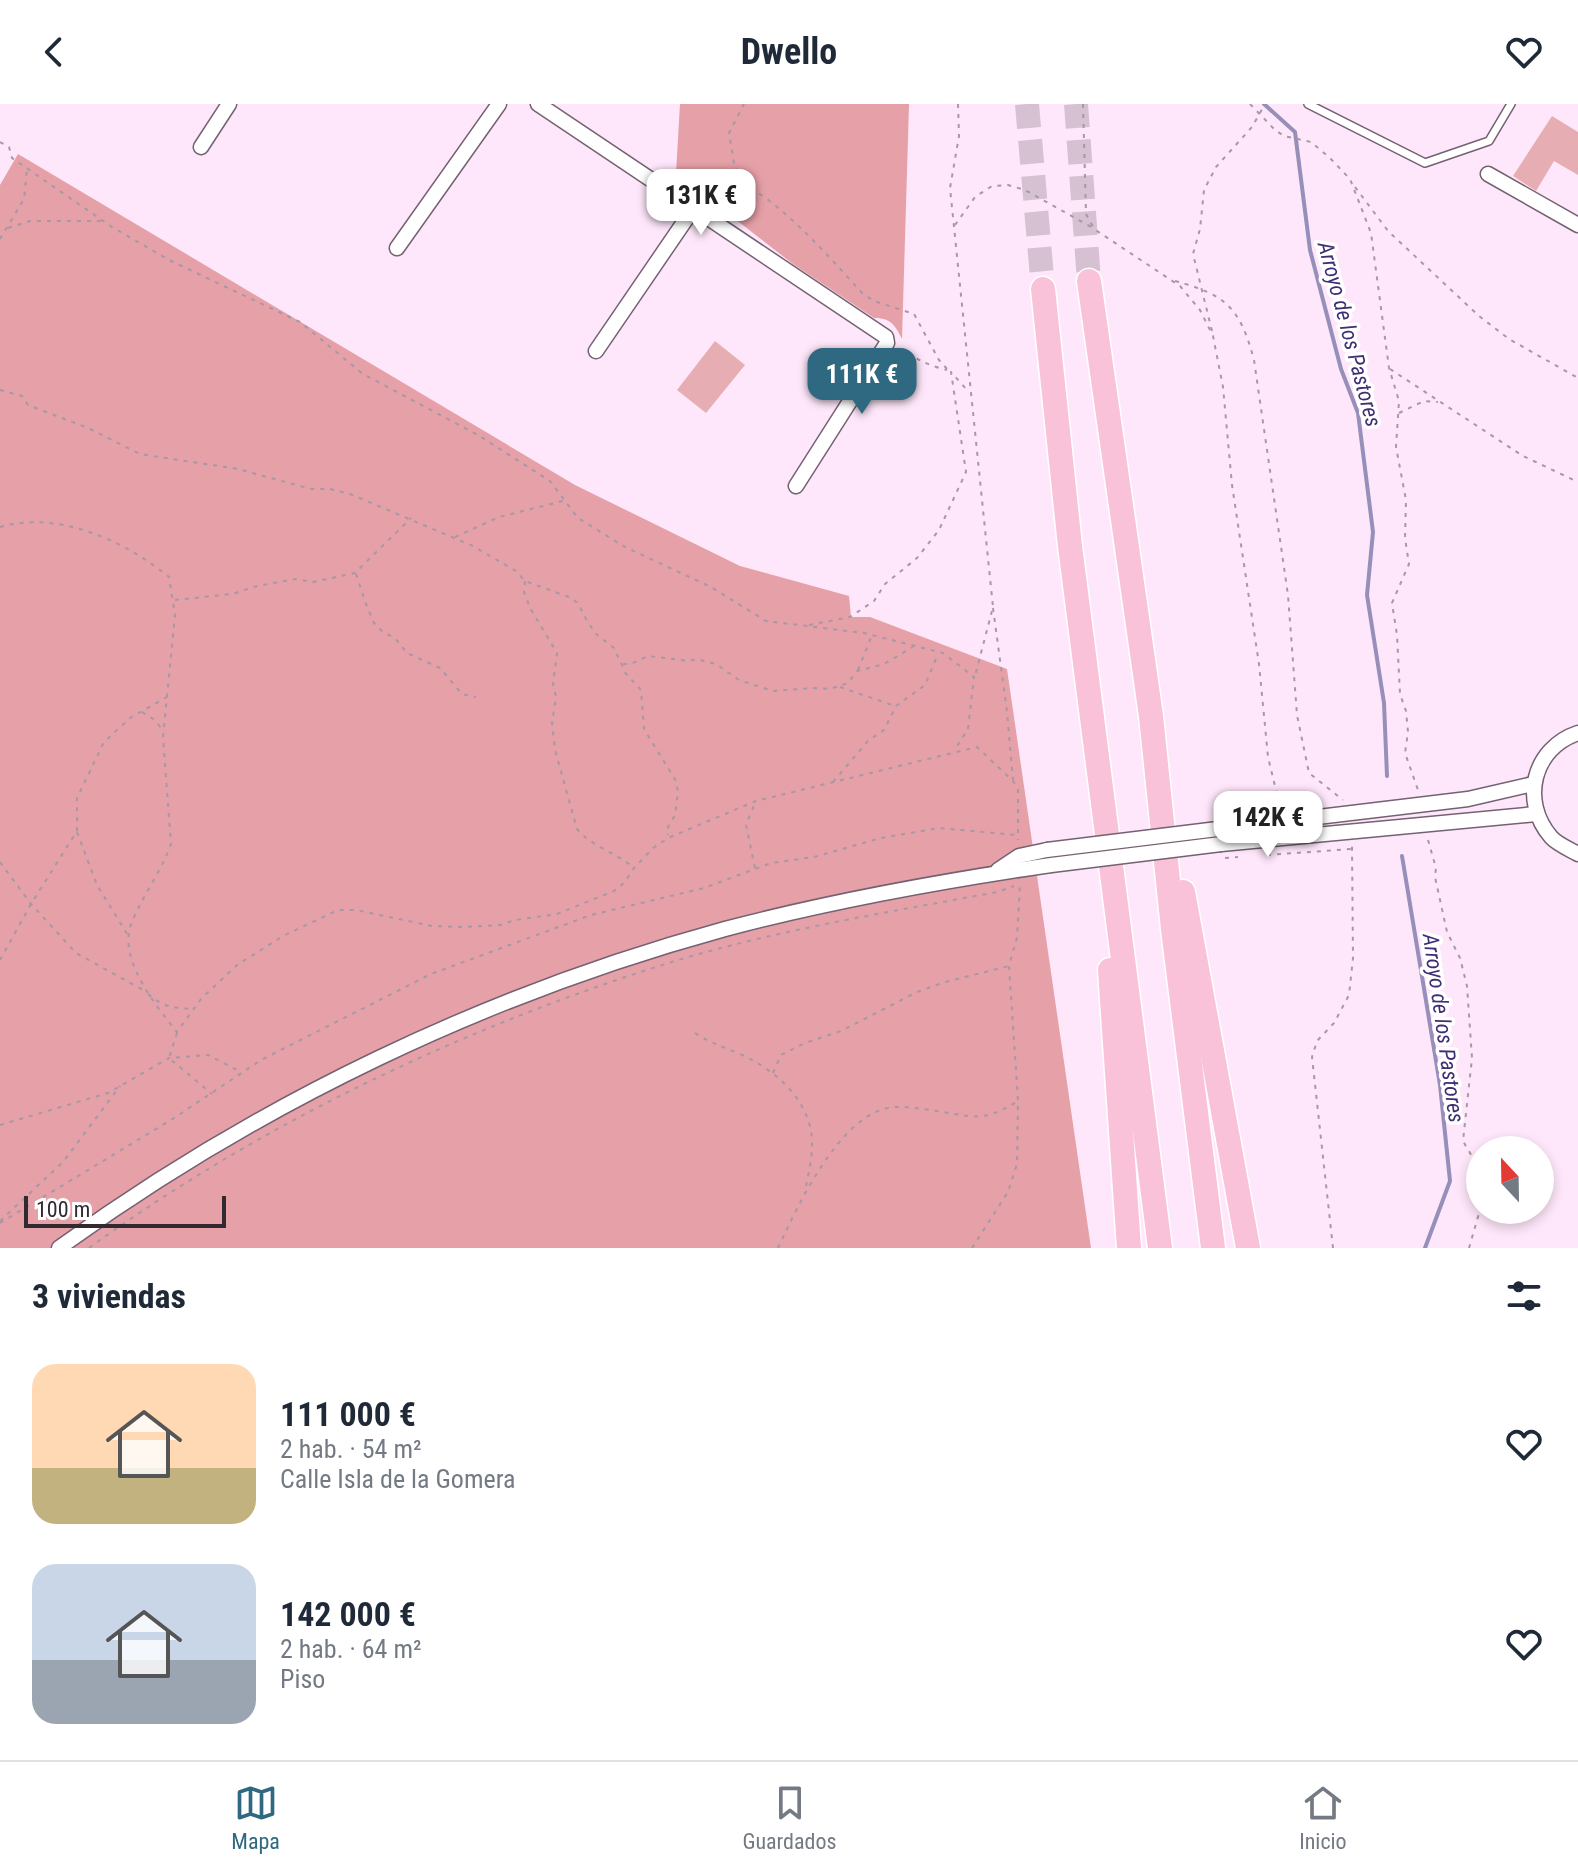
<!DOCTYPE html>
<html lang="es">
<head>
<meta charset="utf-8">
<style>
  body { margin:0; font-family:"Roboto Condensed",sans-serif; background:#f2f2f3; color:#1f2937; height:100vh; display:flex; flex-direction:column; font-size:30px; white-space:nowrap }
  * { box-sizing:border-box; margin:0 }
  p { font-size:26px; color:#747a83 }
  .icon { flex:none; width:44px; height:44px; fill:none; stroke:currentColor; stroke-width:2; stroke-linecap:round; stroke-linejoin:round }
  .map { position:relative; height:1144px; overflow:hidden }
  .sheet { display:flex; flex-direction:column; background:#fff; flex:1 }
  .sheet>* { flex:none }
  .needle { width:52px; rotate:338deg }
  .fabs { position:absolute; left:1466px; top:1032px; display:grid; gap:16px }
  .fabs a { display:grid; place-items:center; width:88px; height:88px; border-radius:50%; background:#fff; box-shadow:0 4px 12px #0003; font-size:40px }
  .scale { position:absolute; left:24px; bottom:20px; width:202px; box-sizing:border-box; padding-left:8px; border:4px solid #322a30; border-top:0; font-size:22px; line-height:28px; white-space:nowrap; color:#322a30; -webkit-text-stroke:6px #fff; paint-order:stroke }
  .price { position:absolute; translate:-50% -68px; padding:0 18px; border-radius:16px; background:#fff; color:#222; font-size:26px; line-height:52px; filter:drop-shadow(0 2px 4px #0008) }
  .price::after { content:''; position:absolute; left:50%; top:48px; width:24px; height:18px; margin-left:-12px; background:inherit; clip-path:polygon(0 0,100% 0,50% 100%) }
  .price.active { background:#2e6881; color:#fff }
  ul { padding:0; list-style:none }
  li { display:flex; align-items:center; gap:24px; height:200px; padding:0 32px }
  li span { display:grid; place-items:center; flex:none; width:224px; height:160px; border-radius:24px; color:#555 }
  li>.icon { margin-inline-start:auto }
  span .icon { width:96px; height:96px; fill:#fffc; stroke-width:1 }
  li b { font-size:34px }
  h2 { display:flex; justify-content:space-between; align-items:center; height:96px; padding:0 32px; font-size:34px }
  header { display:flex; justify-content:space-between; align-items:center; height:104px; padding:0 32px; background:#fff; font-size:36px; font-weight:700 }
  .tab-bar { display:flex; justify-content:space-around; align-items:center; height:112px; border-top:2px solid #e0e1e3; background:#fff; font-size:22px; color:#747a83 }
  .tab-bar a { display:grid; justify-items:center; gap:4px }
  .tab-bar .active { color:#2e6881 }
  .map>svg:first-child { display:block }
</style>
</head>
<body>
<header><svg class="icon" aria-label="back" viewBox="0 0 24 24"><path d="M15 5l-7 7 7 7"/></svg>Dwello<svg class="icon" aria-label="heart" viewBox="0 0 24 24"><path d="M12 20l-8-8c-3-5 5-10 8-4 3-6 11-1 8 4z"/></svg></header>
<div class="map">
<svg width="1578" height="1144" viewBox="0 0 1578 1144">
  <rect width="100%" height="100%" fill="#fee7fa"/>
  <g fill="#e6aeb3">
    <polygon points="1552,12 1578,28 1578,71 1554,57 1536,87 1513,72"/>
    <polygon points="715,237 745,261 706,309 677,286"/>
  </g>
  <g fill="#e6a0a7">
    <path d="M680 0H909L902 235C895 221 891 214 874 214L793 160 676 69Z"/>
    <polygon points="18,50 575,381 740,462 849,492 851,513 870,513 1007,565 1091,1144 0,1144 0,81"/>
  </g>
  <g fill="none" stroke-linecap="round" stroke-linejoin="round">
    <g stroke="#968fba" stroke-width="4">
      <polyline points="1264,0 1295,28 1310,146 1341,265 1358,309 1373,428 1367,491 1384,599 1387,672"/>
      <polyline points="1402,752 1440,981 1450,1077 1425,1144"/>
    </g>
    <g stroke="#d5c1d2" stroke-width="24" stroke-dasharray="24 12" stroke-linecap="butt">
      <polyline points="1027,0 1043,185"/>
      <polyline points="1076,0 1089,177"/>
    </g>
    <g stroke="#746171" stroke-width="10">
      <polyline id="lane" points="1308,0 1425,59 1489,37 1511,0"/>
    </g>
    <g stroke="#746171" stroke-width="17">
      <g id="street">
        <polyline points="538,0 886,233 887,239 796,382"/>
        <polyline points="201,43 229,0"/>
        <polyline points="1488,70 1578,121"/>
        <polyline points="397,144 499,0"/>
        <polyline points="596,247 693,105"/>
        <path d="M1578 629C1533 644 1520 697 1551 733 1557 740 1569 745 1578 750"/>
        <polyline points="1234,723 1468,695 1533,680"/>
        <polyline points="1221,740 1536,710"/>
        <polyline points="998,766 1019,752 1047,746"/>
        <path d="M59 1144C259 999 487 890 725 825 831 797 942 777 1051 761"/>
      </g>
    </g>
    <g stroke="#fff" stroke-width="27">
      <g id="highway">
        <polyline points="1089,177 1151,612 1173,825 1213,1144"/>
        <polyline points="1043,185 1070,442 1160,1144"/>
        <polyline points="1183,788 1248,1144"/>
        <polyline points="1110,866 1129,1144"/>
      </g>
    </g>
    <g stroke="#a897a5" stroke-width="2" stroke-dasharray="4 6" stroke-linecap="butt">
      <polyline points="958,0 959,32 950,84 993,503 975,572"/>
      <polyline points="1083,0 1086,110 1094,125 1180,182 1200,206 1213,232 1223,283 1232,381 1259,560 1268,653 1280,703"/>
      <polyline points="1250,0 1275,26 1284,32 1311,38 1330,54 1350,75 1371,129 1389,264 1399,297 1396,343 1406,396 1405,434 1409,460 1392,499 1397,531 1400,590 1406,607 1408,628 1405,649 1418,686"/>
      <polyline points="0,38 9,43 12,54 112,123 171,157 300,218 363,270 478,331 550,377 578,414 625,443 711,483 766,517 864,529 943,549 974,573 968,625 954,647"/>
      <path d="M736 71C747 83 759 89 771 98 805 125 834 158 862 189L874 197 914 210 939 256 948 266"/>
      <polyline points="1355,83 1388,127 1479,212 1509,235 1578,274"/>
      <polyline points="707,96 736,71 729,29 744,0"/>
      <polyline points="955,121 975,93 992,82 1008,81 1025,86 1093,124"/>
      <polyline points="8,124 30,117 102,117"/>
      <polyline points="0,135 24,95 27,65"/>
      <path d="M1175 177C1227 191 1240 204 1254 256L1288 491 1297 611 1309 669 1343 696"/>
      <polyline points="1212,227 1193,150 1200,125 1204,86 1216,63 1252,23 1265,0"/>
      <path d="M899 245C918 255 926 261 947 266"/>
      <polyline points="1390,265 1523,352 1578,378"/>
      <polyline points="0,286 22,292 28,301 88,324 140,350 238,365 311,385 330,385 350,390 473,442 516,467 525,477 569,493 578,499 587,517 596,530 614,544 626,570 641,586 644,625 676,677 678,688 675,711 667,725 668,731"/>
      <polyline points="1399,309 1424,297 1438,298"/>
      <path d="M0 423C58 406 125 437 169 473L175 511 163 633 171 740C161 768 143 791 132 818 116 854 157 903 177 928L201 895 237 861 283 832 338 806H356L432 822 464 823 500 821 515 816 557 810 614 787 624 779 634 764 653 744 668 734 756 697 977 643 1013 677 1018 685V736"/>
      <polyline points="455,433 499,413 563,397"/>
      <polyline points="356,470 366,500 374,519 383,528 395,534 407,549 440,564 462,590 476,593"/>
      <path d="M525 477 524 488 530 504 557 549 553 579 556 593 552 619 555 646 577 725C591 742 616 749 633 763"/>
      <polyline points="175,496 232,490 257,482 296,475 313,478 355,469 411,414"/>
      <polyline points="993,504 1007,608 1013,676"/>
      <polyline points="809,521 850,513 874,497 885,480 917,454 939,426 966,368 951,268 968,287"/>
      <polyline points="623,560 631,560 648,552 689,557 697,555 716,560 739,576 773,587 813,584 830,585 848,579 857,567 884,560 913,543"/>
      <polyline points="858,566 872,531"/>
      <polyline points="840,583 895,602"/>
      <polyline points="142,608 155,616 164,628"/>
      <polyline points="833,678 868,637 884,626 896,602 925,581 938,550"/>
      <polyline points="77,728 97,781 129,833"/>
      <polyline points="1428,736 1436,764 1435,773 1447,828 1460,854 1467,882 1472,954 1463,1037 1477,1061 1480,1099"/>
      <polyline points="1267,751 1352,745"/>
      <polyline points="0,758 31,800 76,849 143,886"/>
      <polyline points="755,764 746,721 756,697"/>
      <polyline points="0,856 31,800 77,727 77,694 104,638 130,614 167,593"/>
      <path d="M148 890C163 903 173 904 193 905"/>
      <polyline points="177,929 169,954 212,990"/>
      <path d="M695 929C710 939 724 943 740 950 776 966 811 997 812 1038 813 1054 807 1073 805 1089"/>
      <polyline points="773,969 781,951 805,939 841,927 917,888 945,878 1009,862"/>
      <polyline points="0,1021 108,989 169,954 208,951 237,966 240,971"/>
      <polyline points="0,1117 63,1058 120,982"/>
      <polyline points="0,1119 171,1016 261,956 431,870 591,811 704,784 771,759 814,753 881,734 939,724 1016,731"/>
      <path d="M89 1144C266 1016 469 921 678 856 782 825 890 808 997 788L1014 782"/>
      <path d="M778 1144C797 1103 839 1013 888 1004 902 1001 918 1005 931 1006 973 1012 980 1020 1018 997"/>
      <polyline points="972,1144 1008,1088 1017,1060 1018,997 1009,862 1017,833 1020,782"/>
      <polyline points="1333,1144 1312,953 1317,937 1334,919 1349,891 1353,854 1352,742"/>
      <polyline points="1469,1144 1480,1106"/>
    </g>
    <use href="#lane" stroke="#fff" stroke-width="7"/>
    <use href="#street" stroke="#fff" stroke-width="14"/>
    <use href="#highway" stroke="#fac2d9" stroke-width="24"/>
    <g stroke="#746171" stroke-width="17" stroke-linecap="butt">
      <g id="street-bridge">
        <polyline points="1047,746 1234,723"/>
        <polyline points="1051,761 1221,740"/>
      </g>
    </g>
    <polyline stroke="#a897a5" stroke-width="2" stroke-dasharray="4 6" stroke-linecap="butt" points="1225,754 1238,753"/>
    <use href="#street-bridge" stroke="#fff" stroke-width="14"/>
  </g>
  <g text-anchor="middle" stroke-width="7" stroke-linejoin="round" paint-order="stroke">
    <g font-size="22" font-style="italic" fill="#3e2e73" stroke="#fff">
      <text transform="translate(1350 230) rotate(75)" y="8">Arroyo de los Pastores</text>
      <text transform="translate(1444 924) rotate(82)" y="8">Arroyo de los Pastores</text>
    </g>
  </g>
</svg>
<div class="fabs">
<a><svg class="needle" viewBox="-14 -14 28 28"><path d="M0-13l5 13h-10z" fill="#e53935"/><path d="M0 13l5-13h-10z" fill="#747a83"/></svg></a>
</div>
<div class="scale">100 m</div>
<b class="price" style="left:701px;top:133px">131K €</b>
<b class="price active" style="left:862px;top:312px">111K €</b>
<b class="price" style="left:1268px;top:755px">142K €</b>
</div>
<section class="sheet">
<h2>3 viviendas<svg class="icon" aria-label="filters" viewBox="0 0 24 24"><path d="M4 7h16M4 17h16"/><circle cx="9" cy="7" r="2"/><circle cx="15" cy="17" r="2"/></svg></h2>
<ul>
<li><span style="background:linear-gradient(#ffd9b3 65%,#c2b280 0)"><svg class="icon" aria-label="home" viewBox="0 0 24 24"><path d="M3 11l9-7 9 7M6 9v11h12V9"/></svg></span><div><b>111 000 €</b><p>2 hab. · 54 m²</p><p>Calle Isla de la Gomera</p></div><svg class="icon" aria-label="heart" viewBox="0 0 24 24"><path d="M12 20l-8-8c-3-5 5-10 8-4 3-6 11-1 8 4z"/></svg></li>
<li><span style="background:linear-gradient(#c9d6e8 60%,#9aa5b1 0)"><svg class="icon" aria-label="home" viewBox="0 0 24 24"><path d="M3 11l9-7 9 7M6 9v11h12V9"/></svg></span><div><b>142 000 €</b><p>2 hab. · 64 m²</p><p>Piso</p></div><svg class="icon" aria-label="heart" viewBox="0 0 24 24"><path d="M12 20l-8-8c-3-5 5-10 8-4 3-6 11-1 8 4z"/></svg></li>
</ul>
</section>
<nav class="tab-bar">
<a class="active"><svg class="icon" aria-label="map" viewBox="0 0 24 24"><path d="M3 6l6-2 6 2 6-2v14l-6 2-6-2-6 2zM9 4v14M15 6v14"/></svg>Mapa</a>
<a><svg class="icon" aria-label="saved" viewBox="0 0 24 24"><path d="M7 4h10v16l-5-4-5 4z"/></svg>Guardados</a>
<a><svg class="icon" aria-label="home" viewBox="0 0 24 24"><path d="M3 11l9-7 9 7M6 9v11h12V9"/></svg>Inicio</a>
</nav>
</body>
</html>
